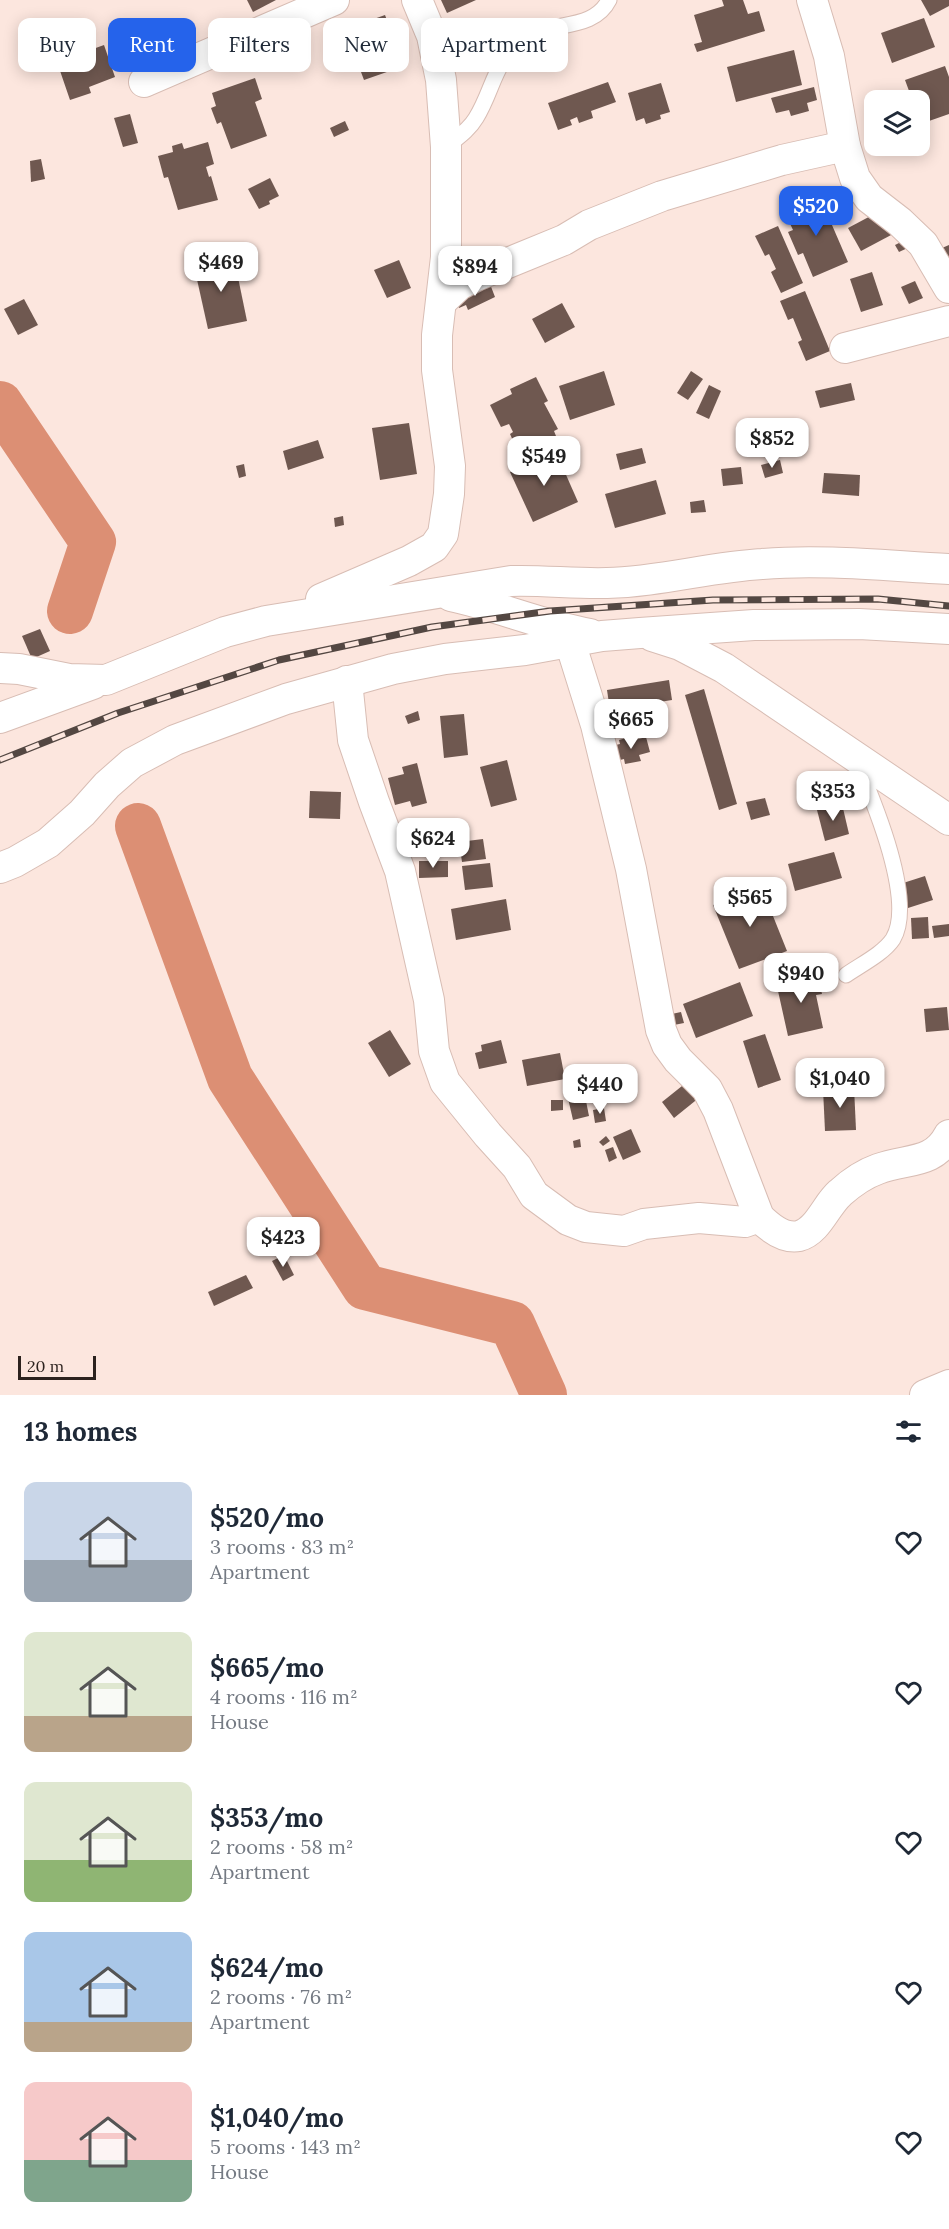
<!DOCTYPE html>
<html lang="en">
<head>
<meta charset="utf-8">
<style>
  body { margin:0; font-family:Lora,serif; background:#f2f2f3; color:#1f2937; height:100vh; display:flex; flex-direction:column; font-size:22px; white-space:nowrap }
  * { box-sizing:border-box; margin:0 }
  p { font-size:20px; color:#747a83 }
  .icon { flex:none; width:33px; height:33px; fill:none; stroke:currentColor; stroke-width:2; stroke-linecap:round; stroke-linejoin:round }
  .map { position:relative; height:1395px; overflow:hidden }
  .drawer { display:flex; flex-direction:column; background:#fff; flex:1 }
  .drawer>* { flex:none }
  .hud { position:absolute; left:18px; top:18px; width:600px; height:54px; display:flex; gap:12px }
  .tools { position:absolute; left:864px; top:90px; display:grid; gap:12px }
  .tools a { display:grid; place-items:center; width:66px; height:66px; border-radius:12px; background:#fff; box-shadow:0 3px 15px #0003; font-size:30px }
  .scale { position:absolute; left:18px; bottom:15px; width:78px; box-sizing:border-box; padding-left:6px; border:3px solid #2c221e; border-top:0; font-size:16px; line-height:21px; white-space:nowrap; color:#2c221e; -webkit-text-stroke:4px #fce6de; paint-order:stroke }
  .price { position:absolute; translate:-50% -51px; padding:0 14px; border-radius:12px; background:#fff; color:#222; font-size:20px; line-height:39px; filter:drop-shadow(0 2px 3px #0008) }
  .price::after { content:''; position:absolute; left:50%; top:36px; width:18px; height:14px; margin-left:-9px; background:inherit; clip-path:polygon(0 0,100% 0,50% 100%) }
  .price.active { background:#2563eb; color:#fff }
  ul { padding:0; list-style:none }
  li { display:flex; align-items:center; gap:18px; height:150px; padding:0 24px }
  li span { display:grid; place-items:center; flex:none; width:168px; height:120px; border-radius:12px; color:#555 }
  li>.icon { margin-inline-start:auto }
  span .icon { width:72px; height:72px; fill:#fffc; stroke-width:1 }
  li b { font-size:26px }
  h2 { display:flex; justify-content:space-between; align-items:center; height:72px; padding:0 24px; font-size:26px }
  .pill { padding:0 21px; border-radius:12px; background:#fff; box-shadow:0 3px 15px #0003; font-size:21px; line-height:54px }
  .pill.active { background:#2563eb; color:#fff }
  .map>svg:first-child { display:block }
</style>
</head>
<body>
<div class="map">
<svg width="949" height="1395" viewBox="0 0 949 1395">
  <rect width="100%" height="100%" fill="#fce6de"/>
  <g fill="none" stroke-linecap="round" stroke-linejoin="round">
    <g stroke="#dc8f74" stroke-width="46">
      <polyline points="0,404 93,542 70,611"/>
      <polyline points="138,826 230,1078 365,1287 512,1324 544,1395"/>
    </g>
  </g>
  <g fill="#6f5850">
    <polygon points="247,0 276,0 253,12"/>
    <polygon points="441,0 476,0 447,13"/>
    <polygon points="722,0 743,0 748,14 759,11 765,31 697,52 694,44 702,42 694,15 724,6"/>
    <polygon points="921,0 949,0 949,6 930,16"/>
    <polygon points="385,15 390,28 392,28 404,66 364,80 355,56 350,58 344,41 350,39 346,29"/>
    <polygon points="924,18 935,47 892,63 881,33"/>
    <polygon points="85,22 88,31 63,38 60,30"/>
    <polygon points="104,45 115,77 89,87 91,93 70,100 57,62"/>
    <polygon points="794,50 802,85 736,102 727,67"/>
    <polygon points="945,66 949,77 949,114 929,121 920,96 912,99 905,80"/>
    <polygon points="255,78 262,99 255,102 267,136 231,149 221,122 217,124 211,108 216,106 212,93"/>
    <polygon points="608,82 616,102 591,111 593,118 579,123 577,117 570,120 572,125 558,130 548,103"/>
    <polygon points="661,83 670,112 660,115 661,119 646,124 644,118 636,121 628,93"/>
    <polygon points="814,87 817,100 807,103 809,111 791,116 789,110 776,113 771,98"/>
    <polygon points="130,114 138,143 123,147 114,118"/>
    <polygon points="345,121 349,130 334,137 330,128"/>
    <polygon points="208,142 214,164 206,167 209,177 211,176 218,200 178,210 168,177 164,178 158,156 173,152 172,146 182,143 184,149"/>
    <polygon points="41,159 45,179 31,182 30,161"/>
    <polygon points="270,178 279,196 269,201 270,204 259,209 248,189"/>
    <polygon points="819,195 848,262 813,277 803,253 798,255 788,232 793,230 786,215 803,208 801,203"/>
    <polygon points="880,211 893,234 861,251 848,228"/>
    <polygon points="778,226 803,283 781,293 771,272 776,269 769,254 765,256 755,236"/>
    <polygon points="911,237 914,245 899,252 895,245"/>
    <polygon points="949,245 949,267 942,248"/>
    <polygon points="234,258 247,321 208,329 194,266"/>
    <polygon points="399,260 411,288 387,298 374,270"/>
    <polygon points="872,272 883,305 861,312 850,279"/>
    <polygon points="915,281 923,298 909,304 901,287"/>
    <polygon points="490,284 495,297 468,310 466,305 459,308 455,297"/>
    <polygon points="805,291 830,351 806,361 798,342 802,340 793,318 788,320 780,301"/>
    <polygon points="24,299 38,325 18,335 4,309"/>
    <polygon points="562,303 575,327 545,343 532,319"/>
    <polygon points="604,371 615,405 570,420 559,386"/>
    <polygon points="691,371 703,379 688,400 677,393"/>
    <polygon points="536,377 548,401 544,403 558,429 554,431 556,436 519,454 510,434 513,432 509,424 501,427 490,405 512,394 510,389"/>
    <polygon points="851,383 855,400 820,408 815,391"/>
    <polygon points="709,385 721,391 709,419 696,413"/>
    <polygon points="409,423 417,474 380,480 372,428"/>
    <polygon points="318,440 324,458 288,470 283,451"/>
    <polygon points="642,448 646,463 620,470 616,454"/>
    <polygon points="556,452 578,502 533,522 510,472"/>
    <polygon points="780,460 783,473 765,478 761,465"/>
    <polygon points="244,464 246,476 239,478 236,466"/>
    <polygon points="741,467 743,484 723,486 721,469"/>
    <polygon points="824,473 860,475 859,496 822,493"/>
    <polygon points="656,480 666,514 615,528 605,494"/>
    <polygon points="704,500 706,512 691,513 690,502"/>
    <polygon points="343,516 344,525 335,527 334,518"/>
    <polygon points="40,629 50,651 32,659 22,636"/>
    <polygon points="669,680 672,700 610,710 607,690"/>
    <polygon points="704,689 737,804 719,810 685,695"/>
    <polygon points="418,711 420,720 408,724 405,716"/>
    <polygon points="464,714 468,755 444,758 440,716"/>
    <polygon points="634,736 635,740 646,737 650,752 639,755 641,761 625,764 624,759 616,761 611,746 620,744 619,740"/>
    <polygon points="507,760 517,800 491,807 480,767"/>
    <polygon points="417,763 427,803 412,807 410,801 395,805 388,778 404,774 402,767"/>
    <polygon points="310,791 341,792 340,819 309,818"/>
    <polygon points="765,798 770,815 751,820 746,802"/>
    <polygon points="842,804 849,834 825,841 817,810"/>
    <polygon points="483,839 486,859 462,862 459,842"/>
    <polygon points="834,852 842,878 795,891 788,864"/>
    <polygon points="419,861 448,861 448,877 419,878"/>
    <polygon points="490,863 493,887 465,890 462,866"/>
    <polygon points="925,876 933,900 908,908 900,884"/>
    <polygon points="761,886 787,951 739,969 713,905"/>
    <polygon points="506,899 511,930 456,940 451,909"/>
    <polygon points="928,917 929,938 912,939 911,918"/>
    <polygon points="949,924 949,936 934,938 932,926"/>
    <polygon points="817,973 822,994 816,995 823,1028 788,1036 776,982"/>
    <polygon points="740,982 753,1016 696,1038 683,1004"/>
    <polygon points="947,1007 949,1030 926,1032 924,1009"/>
    <polygon points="681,1012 684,1023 669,1026 667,1015"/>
    <polygon points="390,1030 411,1064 389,1077 368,1043"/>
    <polygon points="765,1034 781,1080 758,1088 743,1041"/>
    <polygon points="501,1040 507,1063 479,1069 475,1053 482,1051 481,1045"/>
    <polygon points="560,1053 565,1079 527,1086 522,1060"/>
    <polygon points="582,1081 589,1116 573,1120 565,1085"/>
    <polygon points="687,1082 700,1097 674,1118 662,1102"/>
    <polygon points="854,1087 856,1130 825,1131 823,1089"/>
    <polygon points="551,1100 563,1100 563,1110 551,1111"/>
    <polygon points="604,1108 606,1121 595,1123 593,1110"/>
    <polygon points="631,1129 641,1152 623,1160 613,1137"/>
    <polygon points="606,1136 610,1141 603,1146 599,1142"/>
    <polygon points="580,1139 581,1147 574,1148 573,1141"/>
    <polygon points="613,1147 617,1158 609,1162 605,1150"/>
    <polygon points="284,1255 294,1275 283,1281 272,1261"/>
    <polygon points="246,1275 253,1288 214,1306 208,1292"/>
  </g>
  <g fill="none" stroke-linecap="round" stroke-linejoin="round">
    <g stroke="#d8bdb4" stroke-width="17">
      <g id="service">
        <path d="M446 147C457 138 469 130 476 118 494 89 493 62 524 39 550 20 593 32 609 0"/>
        <path d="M846 975C860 965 883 954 893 939 916 901 873 800 857 762"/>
      </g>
    </g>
    <g stroke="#d8bdb4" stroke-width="32">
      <g id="minor">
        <polyline points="812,0 829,56 845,146 855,178 869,198 900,222 923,244 949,288"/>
        <polyline points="144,82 334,0"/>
        <polyline points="442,301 459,285 476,276 564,240 589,225 662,196 782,160 845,146"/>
        <polyline points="845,348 949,321"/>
        <path d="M451 596C498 606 543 626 590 634"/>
        <polyline points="321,599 409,561 434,547 443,534 449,494 450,466 437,370 437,335 446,257 446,147 441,80 432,36 417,0"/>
        <polyline points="652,636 680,645 724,668 949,820"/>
        <path d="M570 642 596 725 631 869 661 1030 667 1045 678 1060 707 1089 718 1110 759 1217C769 1227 784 1239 799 1236 818 1231 826 1205 840 1193 851 1183 864 1174 878 1169 908 1158 933 1165 949 1135"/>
        <path d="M0 668 19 669 69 679 106 680 225 632 266 621 511 581C544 580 575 584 607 583 659 582 710 567 762 564 824 559 887 566 949 569"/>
        <polyline points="347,681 353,740 374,802 400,871 429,1000 434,1051 445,1082 488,1135 517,1167 534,1195 568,1220 586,1227 624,1231 644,1224 699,1218 745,1222 759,1217"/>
        <polyline points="0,718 93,684"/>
        <polyline points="0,868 15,862 48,843 82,813 107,785 132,763 175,740 286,699 393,669 445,659 525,650 602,636 640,633 754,625 859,624 949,629"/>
        <polyline points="925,1395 949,1385"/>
      </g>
    </g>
    <use href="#service" stroke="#fff" stroke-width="15"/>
    <use href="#minor" stroke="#fff" stroke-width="30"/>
    <g stroke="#534742" stroke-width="7">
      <polyline id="rail" points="0,760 118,713 279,660 432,627 550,611 713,600 878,599 949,606"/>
    </g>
    <use href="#rail" stroke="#fce6de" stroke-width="4.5" stroke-dasharray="14" stroke-linecap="butt"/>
  </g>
</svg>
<div class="tools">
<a><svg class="icon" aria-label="layers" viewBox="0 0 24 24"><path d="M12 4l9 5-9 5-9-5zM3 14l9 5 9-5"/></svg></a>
</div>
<div class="scale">20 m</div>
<b class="price active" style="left:816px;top:237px">$520</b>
<b class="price" style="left:221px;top:293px">$469</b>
<b class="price" style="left:475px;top:297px">$894</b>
<b class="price" style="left:772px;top:469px">$852</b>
<b class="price" style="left:544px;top:487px">$549</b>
<b class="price" style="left:631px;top:750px">$665</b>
<b class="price" style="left:833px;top:822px">$353</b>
<b class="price" style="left:433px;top:869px">$624</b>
<b class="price" style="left:750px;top:928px">$565</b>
<b class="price" style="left:801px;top:1004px">$940</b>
<b class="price" style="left:840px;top:1109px">$1,040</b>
<b class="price" style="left:600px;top:1115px">$440</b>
<b class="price" style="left:283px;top:1268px">$423</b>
<div class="hud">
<a class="pill">Buy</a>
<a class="pill active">Rent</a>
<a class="pill">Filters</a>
<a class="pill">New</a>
<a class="pill">Apartment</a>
</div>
</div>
<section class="drawer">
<h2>13 homes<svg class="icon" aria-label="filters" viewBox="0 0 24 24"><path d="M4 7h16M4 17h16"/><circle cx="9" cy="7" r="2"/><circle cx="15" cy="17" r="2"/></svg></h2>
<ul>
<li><span style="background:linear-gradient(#c9d6e8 65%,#9aa5b1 0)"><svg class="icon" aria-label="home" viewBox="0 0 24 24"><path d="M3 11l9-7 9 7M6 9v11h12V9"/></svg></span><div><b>$520/mo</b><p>3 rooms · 83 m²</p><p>Apartment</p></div><svg class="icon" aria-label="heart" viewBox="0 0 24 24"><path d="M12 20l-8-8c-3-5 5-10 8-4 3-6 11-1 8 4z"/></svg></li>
<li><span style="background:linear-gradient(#dfe7d0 70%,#b9a48a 0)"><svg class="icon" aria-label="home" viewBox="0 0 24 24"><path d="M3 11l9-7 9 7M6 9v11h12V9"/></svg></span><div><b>$665/mo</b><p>4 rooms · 116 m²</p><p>House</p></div><svg class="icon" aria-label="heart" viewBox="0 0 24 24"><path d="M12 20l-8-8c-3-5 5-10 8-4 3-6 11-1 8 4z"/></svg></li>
<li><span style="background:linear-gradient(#dfe7d0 65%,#8fb573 0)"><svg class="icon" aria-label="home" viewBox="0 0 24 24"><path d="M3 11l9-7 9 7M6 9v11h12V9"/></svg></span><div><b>$353/mo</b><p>2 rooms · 58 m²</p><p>Apartment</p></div><svg class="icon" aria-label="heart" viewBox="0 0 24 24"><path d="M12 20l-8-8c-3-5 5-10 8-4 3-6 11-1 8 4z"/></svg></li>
<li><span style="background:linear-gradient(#a9c7e8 75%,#b9a48a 0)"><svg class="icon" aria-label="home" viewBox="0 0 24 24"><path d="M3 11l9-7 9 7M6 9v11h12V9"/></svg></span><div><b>$624/mo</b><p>2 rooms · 76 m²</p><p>Apartment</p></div><svg class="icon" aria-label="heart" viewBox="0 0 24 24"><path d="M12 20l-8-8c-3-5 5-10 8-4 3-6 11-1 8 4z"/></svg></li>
<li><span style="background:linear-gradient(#f6c9c9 65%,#7fa58c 0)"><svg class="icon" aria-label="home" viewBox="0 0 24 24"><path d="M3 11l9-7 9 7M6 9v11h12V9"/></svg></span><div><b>$1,040/mo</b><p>5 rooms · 143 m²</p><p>House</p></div><svg class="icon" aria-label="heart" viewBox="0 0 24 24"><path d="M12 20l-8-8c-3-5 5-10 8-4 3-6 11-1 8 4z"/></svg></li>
</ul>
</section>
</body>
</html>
